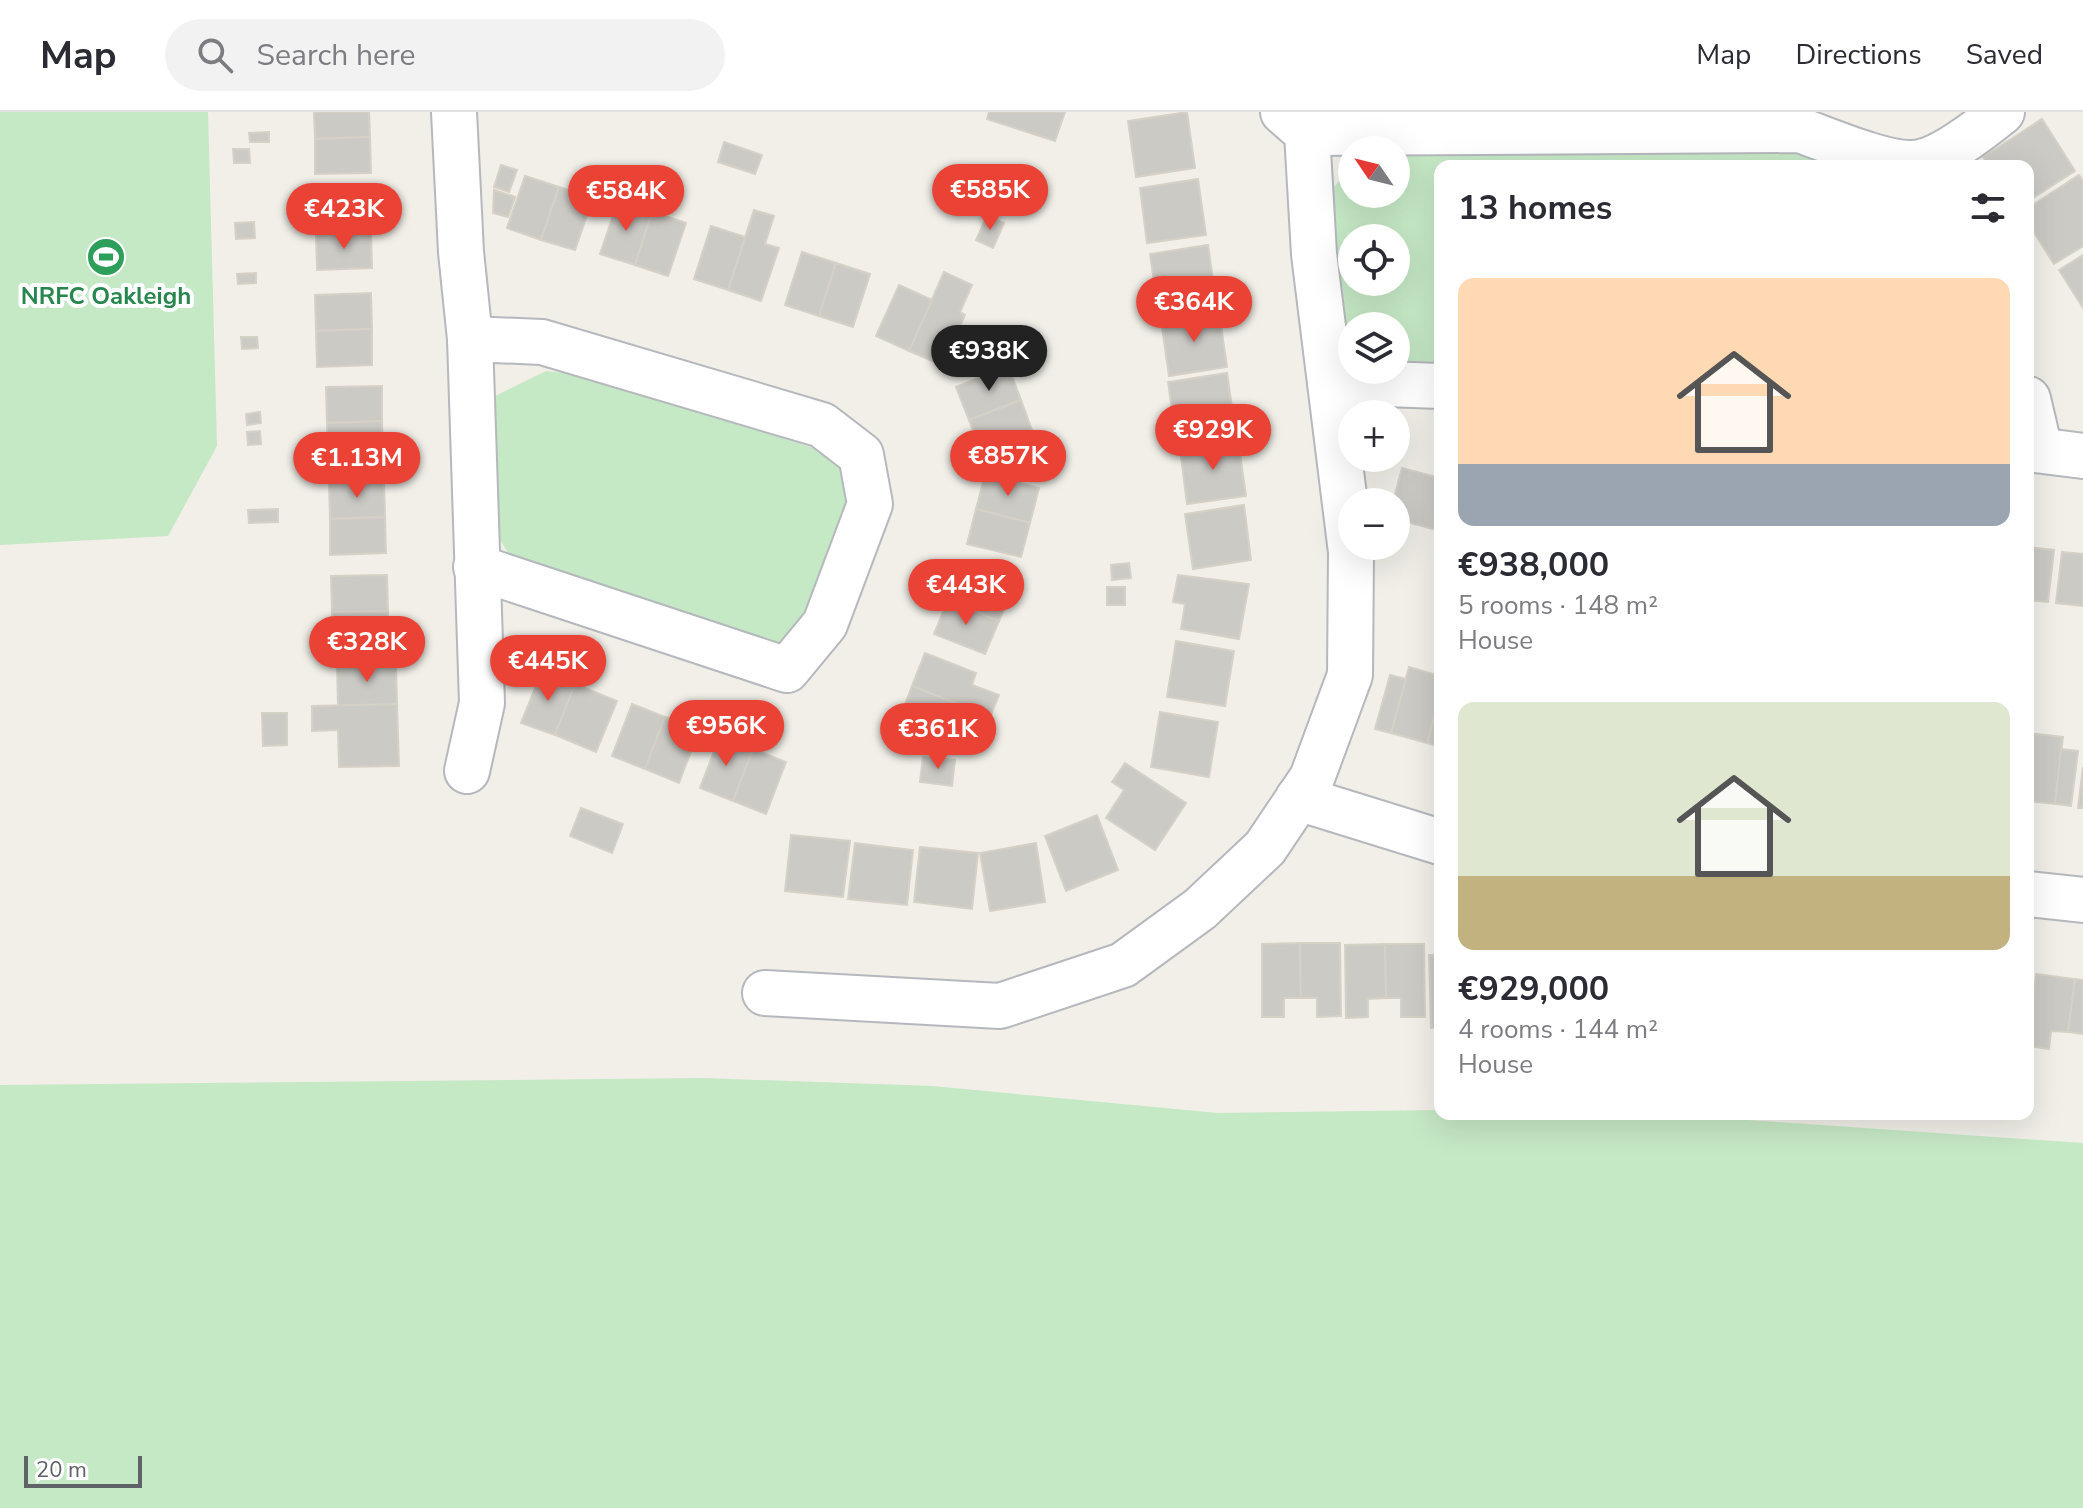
<!DOCTYPE html>
<html lang="en">
<head>
<meta charset="utf-8">
<style>
  body { margin:0; font-family:"Nunito Sans",sans-serif; background:#f2f2f3; color:#2b2b33; height:100vh; display:flex; flex-direction:column; font-size:30px; white-space:nowrap }
  * { box-sizing:border-box; margin:0 }
  p { font-size:26px; color:#7c7c81 }
  .icon { flex:none; width:44px; height:44px; fill:none; stroke:currentColor; stroke-width:2; stroke-linecap:round; stroke-linejoin:round }
  .map { position:relative; flex:1; overflow:hidden }
  .drawer { position:absolute; left:1434px; top:48px; width:600px; height:960px; display:flex; flex-direction:column; background:#fff; border-radius:16px; box-shadow:0 8px 32px #0002 }
  .drawer>* { flex:none }
  .needle { width:52px; rotate:305deg }
  .fabs { position:absolute; left:1338px; top:24px; display:grid; gap:16px }
  .fabs a { display:grid; place-items:center; width:72px; height:72px; border-radius:50%; background:#fff; box-shadow:0 8px 32px #0002; font-size:40px }
  .scale { position:absolute; left:24px; bottom:20px; width:118px; box-sizing:border-box; padding-left:8px; border:4px solid #5f6368; border-top:0; font-size:22px; line-height:28px; white-space:nowrap; color:#5f6368; -webkit-text-stroke:6px #fff; paint-order:stroke }
  .price { position:absolute; translate:-50% -68px; padding:0 18px; border-radius:28px; background:#ea4335; color:#fff; font-size:26px; line-height:52px; filter:drop-shadow(0 2px 4px #0008) }
  .price::after { content:''; position:absolute; left:50%; top:48px; width:24px; height:18px; margin-left:-12px; background:inherit; clip-path:polygon(0 0,100% 0,50% 100%) }
  .price.selected { background:#222; color:#fff }
  ul { padding:0; list-style:none }
  li { display:grid; align-content:center; gap:16px; height:424px; padding:0 24px }
  li span { display:grid; place-items:center; height:248px; border-radius:16px; color:#555 }
  li>.icon { margin-inline-start:auto }
  span .icon { width:144px; height:144px; fill:#fffc; stroke-width:1 }
  li b { font-size:34px }
  h2 { display:flex; justify-content:space-between; align-items:center; height:96px; padding:0 24px; font-size:34px }
  header { display:flex; align-items:center; gap:48px; box-sizing:border-box; height:112px; padding:0 40px; background:#fff; border-bottom:2px solid #e1e1e2 }
  header strong { font-size:38px }
  nav { display:flex; gap:44px; margin-inline-start:auto; font-size:28px }
  .search { width:560px; height:72px; background:#f2f2f3; display:flex; align-items:center; gap:20px; box-sizing:border-box; padding:0 28px; border-radius:44px; color:#7c7c81; font-size:30px }
  .map>svg:first-child { display:block }
</style>
</head>
<body>
<header>
<strong>Map</strong>
<div class="search"><svg class="icon" aria-label="search" viewBox="0 0 24 24"><circle cx="10" cy="10" r="6"/><path d="M15 15l6 6"/></svg>Search here</div>
<nav><a>Map</a><a>Directions</a><a>Saved</a></nav>
</header>
<div class="map">
<svg width="2083" height="1396" viewBox="0 0 2083 1396">
  <rect width="100%" height="100%" fill="#f1efe8"/>
  <g fill="#c5e8c5" fill-rule="evenodd">
    <polygon points="0,0 208,0 217,334 168,424 0,433"/>
    <path d="M1788 40 1846 54H1440V253L1396 249V214H1352V234L1339 215 1328 82 1352 53V82H1396V42ZM1352 126H1396V170H1352Z"/>
    <polygon points="546,259 587,264 829,341 848,355 850,384 804,509 780,534 510,444 499,426 489,302 495,284"/>
    <polygon points="703,966 932,974 1218,1001 1440,998 1440,1002 1660,1002 2083,1031 2083,1396 0,1396 0,973"/>
  </g>
  <g fill="#cccac5" stroke="#d6d1c6" stroke-width="2">
    <polygon points="314,0 369,0 370,25 315,27"/>
    <polygon points="989,0 1065,0 1055,29 987,7"/>
    <polygon points="1187,0 1195,56 1136,65 1128,9"/>
    <polygon points="2042,7 2075,59 2028,89 2028,54 1989,54 1983,45"/>
    <polygon points="269,20 269,30 250,30 249,21"/>
    <polygon points="370,25 371,61 315,62 315,27"/>
    <polygon points="724,30 762,43 755,62 718,50"/>
    <polygon points="233,37 249,37 250,51 234,51"/>
    <polygon points="501,53 517,58 509,80 494,75"/>
    <polygon points="2079,63 2083,69 2083,134 2054,152 2028,111 2028,96"/>
    <polygon points="525,64 559,75 541,128 507,116"/>
    <polygon points="1198,67 1206,123 1147,131 1140,76"/>
    <polygon points="559,75 593,86 575,138 541,128"/>
    <polygon points="494,78 515,85 508,105 493,101"/>
    <polygon points="371,85 371,120 316,122 315,87"/>
    <polygon points="618,89 652,100 635,153 600,142"/>
    <polygon points="754,98 774,104 765,132 779,136 761,189 728,178"/>
    <polygon points="652,100 686,111 668,164 635,153"/>
    <polygon points="987,104 1004,111 993,136 976,128"/>
    <polygon points="254,110 255,126 236,127 235,111"/>
    <polygon points="711,114 745,125 728,178 694,167"/>
    <polygon points="371,120 372,156 317,158 316,122"/>
    <polygon points="1208,133 1216,189 1158,197 1150,142"/>
    <polygon points="802,140 836,151 819,204 785,193"/>
    <polygon points="2083,143 2083,196 2059,158"/>
    <polygon points="836,151 870,162 853,215 819,204"/>
    <polygon points="944,160 972,173 960,200 965,203 942,253 909,239"/>
    <polygon points="256,161 256,171 238,172 237,162"/>
    <polygon points="899,173 932,188 909,239 876,224"/>
    <polygon points="371,181 372,217 316,219 315,183"/>
    <polygon points="1219,200 1227,255 1169,264 1161,208"/>
    <polygon points="372,217 372,253 317,255 316,219"/>
    <polygon points="241,225 257,225 258,236 242,237"/>
    <polygon points="1008,254 1021,288 969,308 956,275"/>
    <polygon points="1227,261 1235,317 1176,325 1168,270"/>
    <polygon points="382,274 382,309 327,311 326,275"/>
    <polygon points="1021,288 1033,321 982,341 969,308"/>
    <polygon points="260,300 261,311 247,313 246,302"/>
    <polygon points="382,309 383,345 328,347 327,311"/>
    <polygon points="260,319 261,332 248,333 247,320"/>
    <polygon points="1238,328 1246,384 1187,392 1180,337"/>
    <polygon points="1402,356 1440,366 1440,419 1396,407 1396,390 1393,390"/>
    <polygon points="985,362 1039,376 1030,411 976,397"/>
    <polygon points="384,369 385,405 330,407 329,371"/>
    <polygon points="1244,393 1251,448 1193,457 1185,402"/>
    <polygon points="278,397 278,410 249,411 248,398"/>
    <polygon points="976,397 1030,411 1021,445 967,432"/>
    <polygon points="385,405 386,441 330,443 330,407"/>
    <polygon points="2028,435 2054,438 2048,490 2028,488"/>
    <polygon points="2062,440 2083,442 2083,494 2056,491"/>
    <polygon points="1129,451 1131,466 1112,468 1111,453"/>
    <polygon points="961,455 1013,476 999,509 948,488"/>
    <polygon points="387,463 388,499 332,500 331,464"/>
    <polygon points="1178,463 1249,472 1239,527 1181,517 1185,492 1173,490"/>
    <rect x="1107" y="475" width="18" height="18"/>
    <polygon points="948,488 999,509 985,542 934,522"/>
    <polygon points="388,499 389,534 333,536 332,500"/>
    <polygon points="1176,529 1234,539 1225,594 1167,585"/>
    <polygon points="925,541 976,561 972,573 999,583 990,605 912,574"/>
    <polygon points="396,551 397,592 338,594 337,553"/>
    <polygon points="1409,555 1440,564 1440,586 1427,631 1391,621"/>
    <polygon points="542,559 575,572 555,623 521,611"/>
    <polygon points="1390,563 1406,567 1391,621 1375,617"/>
    <polygon points="575,572 617,589 596,640 555,623"/>
    <polygon points="912,574 963,594 950,628 899,608"/>
    <polygon points="1440,586 1440,635 1427,631"/>
    <polygon points="397,592 399,654 339,655 338,618 312,619 312,594"/>
    <polygon points="632,592 665,605 645,657 612,644"/>
    <polygon points="1160,600 1218,610 1209,665 1151,655"/>
    <polygon points="262,601 287,601 287,633 263,634"/>
    <polygon points="665,605 699,618 679,671 645,657"/>
    <polygon points="2028,621 2063,625 2055,692 2028,689"/>
    <polygon points="720,624 753,637 733,689 700,676"/>
    <polygon points="753,637 786,650 766,702 733,689"/>
    <polygon points="2061,637 2078,639 2071,694 2055,692"/>
    <polygon points="923,645 955,648 952,674 920,670"/>
    <polygon points="1125,651 1186,691 1155,738 1106,706 1124,678 1112,670"/>
    <polygon points="2083,655 2083,696 2078,696"/>
    <polygon points="581,696 623,712 612,741 570,724"/>
    <polygon points="1097,703 1118,758 1066,779 1045,724"/>
    <polygon points="791,723 850,729 843,785 785,779"/>
    <polygon points="855,731 913,738 907,793 848,787"/>
    <polygon points="1036,731 1045,790 990,799 980,741"/>
    <polygon points="920,735 978,741 972,797 914,790"/>
    <polygon points="1300,831 1301,886 1284,886 1284,905 1262,905 1262,832"/>
    <polygon points="1300,831 1340,831 1341,904 1317,905 1317,886 1301,886"/>
    <polygon points="1385,832 1386,886 1368,887 1368,905 1346,906 1345,833"/>
    <polygon points="1385,832 1424,832 1425,905 1401,905 1401,886 1386,886"/>
    <polygon points="1429,843 1440,843 1440,916 1431,916"/>
    <polygon points="2036,862 2075,867 2068,920 2051,919 2049,937 2028,934"/>
    <polygon points="2075,867 2083,868 2083,922 2068,920"/>
  </g>
  <g fill="none" stroke-linecap="round" stroke-linejoin="round">
    <g stroke="#b5b8bc" stroke-width="48">
      <g id="minor">
        <polyline points="454,0 461,140 470,227 482,591 467,659"/>
        <path d="M1307 21 1800 18C1828 28 1883 52 1912 51 1938 51 1982 16 2002 0"/>
        <polyline points="470,227 542,230 822,313 861,343 870,392 825,512 787,558 476,455"/>
        <polyline points="1330,270 1440,274"/>
        <polyline points="2028,287 2040,338"/>
        <polyline points="2028,337 2083,344"/>
        <polyline points="1298,686 1440,730"/>
        <polyline points="2028,782 2083,788"/>
        <polyline points="765,881 1000,894 1123,853 1200,797 1265,736 1312,666 1350,563 1351,440 1314,142 1307,21 1283,0"/>
      </g>
    </g>
    <use href="#minor" stroke="#fff" stroke-width="44"/>
  </g>
  <defs>
    <g id="stadium-disc" transform="scale(2)"><circle r="9.5" fill="#2e9e5b" stroke="#fff"/><path d="M0-5a6.5 5 0 1 0 0 10a6.5 5 0 1 0 0-10ZM-3.5-1.8h7v3.6h-7Z" fill="#fff"/></g>
  </defs>
  <g fill-rule="evenodd">
    <use href="#stadium-disc" x="106" y="145"/>
  </g>
  <g text-anchor="middle" stroke-width="8" stroke-linejoin="round" paint-order="stroke">
    <g font-size="24" font-weight="bold" fill="#27864d" stroke="#fff">
      <text x="106" y="192">NRFC Oakleigh</text>
    </g>
  </g>
</svg>
<div class="fabs">
<a><svg class="needle" viewBox="-14 -14 28 28"><path d="M0-13l5 13h-10z" fill="#e53935"/><path d="M0 13l5-13h-10z" fill="#7c7c81"/></svg></a>
<a><svg class="icon" aria-label="locate" viewBox="0 0 24 24"><circle cx="12" cy="12" r="6"/><path d="M12 2v4M12 18v4M2 12h4M18 12h4"/></svg></a>
<a><svg class="icon" aria-label="layers" viewBox="0 0 24 24"><path d="M12 4l9 5-9 5-9-5zM3 14l9 5 9-5"/></svg></a>
<a>+</a>
<a>−</a>
</div>
<div class="scale">20 m</div>
<b class="price" style="left:990px;top:120px">€585K</b>
<b class="price" style="left:626px;top:121px">€584K</b>
<b class="price" style="left:344px;top:139px">€423K</b>
<b class="price" style="left:1194px;top:232px">€364K</b>
<b class="price selected" style="left:989px;top:281px">€938K</b>
<b class="price" style="left:1213px;top:360px">€929K</b>
<b class="price" style="left:1008px;top:386px">€857K</b>
<b class="price" style="left:357px;top:388px">€1.13M</b>
<b class="price" style="left:966px;top:515px">€443K</b>
<b class="price" style="left:367px;top:572px">€328K</b>
<b class="price" style="left:548px;top:591px">€445K</b>
<b class="price" style="left:726px;top:656px">€956K</b>
<b class="price" style="left:938px;top:659px">€361K</b>
<section class="drawer">
<h2>13 homes<svg class="icon" aria-label="filters" viewBox="0 0 24 24"><path d="M4 7h16M4 17h16"/><circle cx="9" cy="7" r="2"/><circle cx="15" cy="17" r="2"/></svg></h2>
<ul>
<li><span style="background:linear-gradient(#ffd9b3 75%,#9aa5b1 0)"><svg class="icon" aria-label="home" viewBox="0 0 24 24"><path d="M3 11l9-7 9 7M6 9v11h12V9"/></svg></span><div><b>€938,000</b><p>5 rooms · 148 m²</p><p>House</p></div></li>
<li><span style="background:linear-gradient(#dfe7d0 70%,#c2b280 0)"><svg class="icon" aria-label="home" viewBox="0 0 24 24"><path d="M3 11l9-7 9 7M6 9v11h12V9"/></svg></span><div><b>€929,000</b><p>4 rooms · 144 m²</p><p>House</p></div></li>
</ul>
</section>
</div>
</body>
</html>
